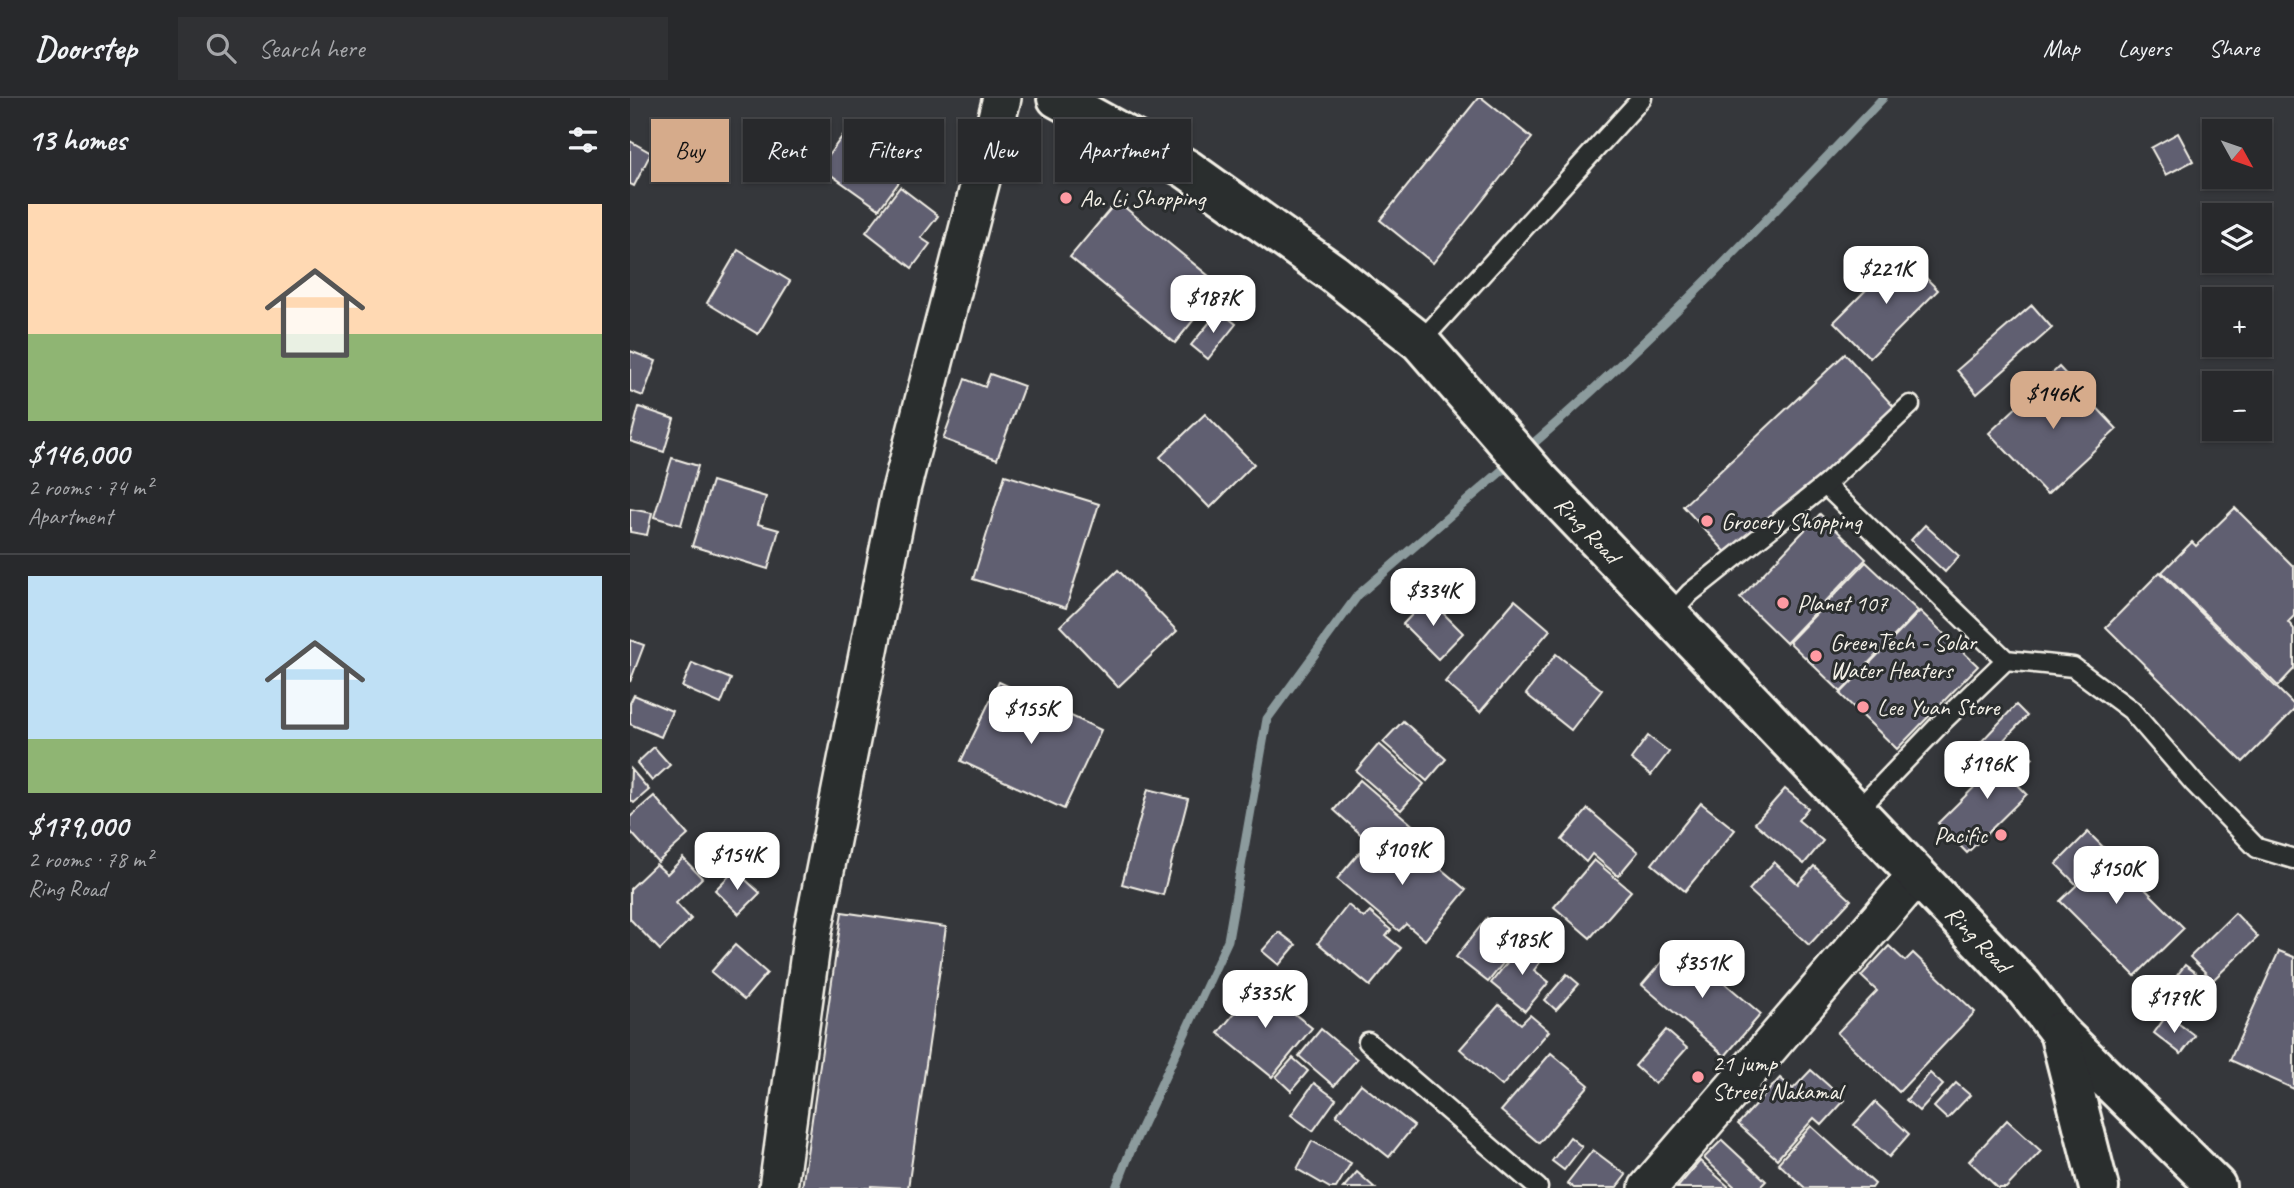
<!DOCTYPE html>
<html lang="en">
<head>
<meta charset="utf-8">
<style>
  body { margin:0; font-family:Caveat,sans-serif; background:#303134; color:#f1f3f6; height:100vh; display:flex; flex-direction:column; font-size:26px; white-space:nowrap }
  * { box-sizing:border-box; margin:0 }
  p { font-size:23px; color:#a5a6a9 }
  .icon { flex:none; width:38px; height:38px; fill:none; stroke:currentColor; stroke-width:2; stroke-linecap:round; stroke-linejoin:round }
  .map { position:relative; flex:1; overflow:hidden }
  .panel { display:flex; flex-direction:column; background:#28292c; width:630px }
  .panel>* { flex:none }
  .guide { position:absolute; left:21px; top:21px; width:665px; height:63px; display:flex; gap:14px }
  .needle { width:46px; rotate:130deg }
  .tools { position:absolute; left:1572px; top:21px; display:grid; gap:14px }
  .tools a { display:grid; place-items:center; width:70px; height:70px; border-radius:0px; background:#28292c; box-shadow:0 2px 5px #0004,0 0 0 2px #444548; font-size:35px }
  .price { position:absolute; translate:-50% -60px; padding:0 16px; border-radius:14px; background:#fff; color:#222; font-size:23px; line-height:46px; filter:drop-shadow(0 2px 4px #0008) }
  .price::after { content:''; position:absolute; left:50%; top:42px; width:21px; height:16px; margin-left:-10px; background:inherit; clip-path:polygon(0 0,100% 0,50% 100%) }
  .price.current { background:#d6ab8b; color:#111 }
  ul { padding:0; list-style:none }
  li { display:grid; align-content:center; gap:14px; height:371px; padding:0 28px }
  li+li { border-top:2px solid #444548 }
  li span { display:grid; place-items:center; height:217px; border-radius:0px; color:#555 }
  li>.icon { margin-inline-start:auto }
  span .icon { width:126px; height:126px; fill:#fffc; stroke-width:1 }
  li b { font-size:30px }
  h2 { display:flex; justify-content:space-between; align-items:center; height:84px; padding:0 28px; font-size:30px }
  .pill { padding:0 24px; border-radius:0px; background:#28292c; box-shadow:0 2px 5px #0004,0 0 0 2px #444548; font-size:24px; line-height:63px }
  .pill.current { background:#d6ab8b; color:#111 }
  header { display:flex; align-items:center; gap:42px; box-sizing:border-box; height:98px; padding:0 35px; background:#28292c; border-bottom:2px solid #444548 }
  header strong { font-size:33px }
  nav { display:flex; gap:38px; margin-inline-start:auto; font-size:24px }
  .search { width:490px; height:63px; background:#303134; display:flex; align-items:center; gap:18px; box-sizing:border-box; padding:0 24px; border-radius:0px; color:#a5a6a9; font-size:26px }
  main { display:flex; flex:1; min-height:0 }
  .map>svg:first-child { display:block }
</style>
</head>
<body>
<header>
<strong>Doorstep</strong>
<div class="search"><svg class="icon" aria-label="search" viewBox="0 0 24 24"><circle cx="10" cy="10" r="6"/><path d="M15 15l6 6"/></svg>Search here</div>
<nav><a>Map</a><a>Layers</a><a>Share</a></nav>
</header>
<main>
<section class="panel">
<h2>13 homes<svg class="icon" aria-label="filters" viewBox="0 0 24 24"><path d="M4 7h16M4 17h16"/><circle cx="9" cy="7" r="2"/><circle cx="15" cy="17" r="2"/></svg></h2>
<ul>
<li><span style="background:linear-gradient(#ffd9b3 60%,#8fb573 0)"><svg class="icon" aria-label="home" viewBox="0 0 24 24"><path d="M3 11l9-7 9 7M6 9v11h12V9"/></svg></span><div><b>$146,000</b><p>2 rooms · 74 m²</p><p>Apartment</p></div></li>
<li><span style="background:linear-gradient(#bfe0f5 75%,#8fb573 0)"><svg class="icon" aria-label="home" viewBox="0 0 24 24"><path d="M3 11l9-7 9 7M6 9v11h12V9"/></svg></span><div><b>$179,000</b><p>2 rooms · 78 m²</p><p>Ring Road</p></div></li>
</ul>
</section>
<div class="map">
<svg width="1664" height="1090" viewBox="0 0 1664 1090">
  <rect width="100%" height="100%" fill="#35373b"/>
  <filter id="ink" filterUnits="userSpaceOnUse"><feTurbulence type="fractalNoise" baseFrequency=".0143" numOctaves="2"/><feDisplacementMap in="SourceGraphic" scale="14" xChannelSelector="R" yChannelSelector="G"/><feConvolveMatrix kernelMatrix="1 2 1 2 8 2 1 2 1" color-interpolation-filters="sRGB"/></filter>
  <g filter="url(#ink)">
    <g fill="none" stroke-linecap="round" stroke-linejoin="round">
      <g stroke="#8c9b9d" stroke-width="9">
        <path d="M897 351C1023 242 1138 121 1253 0"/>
        <polyline points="486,1090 500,1054 598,842 637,621 728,497 883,363"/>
      </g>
    </g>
    <g fill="#615f71" stroke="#f4f1e8" stroke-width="2">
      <polygon points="848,0 852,0 902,40 803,165 750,122"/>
      <polygon points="222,25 281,68 249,111 190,69"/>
      <polygon points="1548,35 1563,63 1536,77 1521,50"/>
      <polygon points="0,43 21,55 4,88 0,86"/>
      <polygon points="270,89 308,118 291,140 300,146 282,170 236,134"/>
      <polygon points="487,103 591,188 545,245 440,159"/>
      <polygon points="108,152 160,183 128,236 77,205"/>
      <polygon points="1272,156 1308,192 1240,260 1204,224"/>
      <polygon points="1402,207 1422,230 1347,296 1327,272"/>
      <polygon points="589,213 606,226 578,261 561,247"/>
      <polygon points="0,253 26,263 13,298 0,293"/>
      <polygon points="1215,256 1264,309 1102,461 1053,408"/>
      <polygon points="1429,269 1487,331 1417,396 1359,335"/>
      <polygon points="360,276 394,288 367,361 313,341 335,281 355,289"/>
      <polygon points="9,309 44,321 34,354 0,343"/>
      <polygon points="575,316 624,366 580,410 530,359"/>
      <polygon points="42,360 68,368 51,427 24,419"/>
      <polygon points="375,377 469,406 436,510 343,481"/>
      <polygon points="82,383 136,399 128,426 149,432 138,471 62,448"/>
      <polygon points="1605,410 1664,469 1664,518 1658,524 1664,531 1664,571 1648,588 1532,474 1562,444 1566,448"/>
      <polygon points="0,411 22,415 17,437 0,434"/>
      <polygon points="1190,416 1236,461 1156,545 1110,500"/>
      <polygon points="1295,427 1329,458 1315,474 1281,442"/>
      <polygon points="1236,464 1288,513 1211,594 1159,544"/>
      <polygon points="488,472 547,533 488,589 430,528"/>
      <polygon points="1530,474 1664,607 1664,612 1613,664 1476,529"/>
      <polygon points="798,500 833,535 808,561 773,526"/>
      <polygon points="885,502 920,532 850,614 815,584"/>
      <polygon points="1290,513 1348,568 1267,651 1210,596"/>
      <polygon points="0,542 14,547 0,584"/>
      <polygon points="926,556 972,592 941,632 896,596"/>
      <polygon points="62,565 101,581 91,606 52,589"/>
      <polygon points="369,584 471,632 434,711 331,663"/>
      <polygon points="4,597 42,613 31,639 0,626 0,605"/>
      <polygon points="1386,607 1397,618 1361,655 1350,645"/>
      <polygon points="773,623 816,661 797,683 753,644"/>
      <polygon points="1018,638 1039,654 1021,677 1001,661"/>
      <polygon points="1389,645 1403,660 1382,681 1397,696 1337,755 1308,725"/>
      <polygon points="749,646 794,686 771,712 726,673"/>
      <polygon points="24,649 40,667 22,683 7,665"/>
      <polygon points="1,671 19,692 4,705 0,701"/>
      <polygon points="730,682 786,730 765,754 742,734 736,741 704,712"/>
      <polygon points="518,691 558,701 533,797 492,786"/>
      <polygon points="1155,691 1178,710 1168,722 1193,743 1174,766 1125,725"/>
      <polygon points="24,698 58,737 28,764 0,733 0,719"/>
      <polygon points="1071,705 1105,732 1055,793 1022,766"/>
      <polygon points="958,711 1008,754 988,778 962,756 956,764 932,742"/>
      <polygon points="1458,734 1554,830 1505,878 1430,803 1447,787 1426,766"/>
      <polygon points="742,740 768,762 781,746 836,792 795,842 776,826 769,833 707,781"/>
      <polygon points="53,760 72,780 46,805 61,821 30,852 0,821 0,791 26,766 37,776"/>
      <polygon points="964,762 1001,793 960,840 924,809"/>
      <polygon points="1144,764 1168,786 1184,768 1221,802 1179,847 1119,792"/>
      <polygon points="105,772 130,795 109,816 85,792"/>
      <polygon points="718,807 734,820 740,814 761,832 756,838 771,850 740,888 688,845"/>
      <polygon points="212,814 316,829 278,1090 241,1088 241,1090 172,1090"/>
      <polygon points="1605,815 1628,839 1583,882 1560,859"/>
      <polygon points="857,820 889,845 858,884 826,859"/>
      <polygon points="649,834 666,847 649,867 632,853"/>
      <polygon points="895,842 915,858 904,872 919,884 895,913 861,885"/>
      <polygon points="1048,845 1131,916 1095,958 1012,887"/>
      <polygon points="105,847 137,875 114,902 81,874"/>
      <polygon points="1259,848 1275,863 1283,855 1345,914 1269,994 1207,935 1247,893 1231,878"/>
      <polygon points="1649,853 1664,859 1664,991 1600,962"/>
      <polygon points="1555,867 1579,885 1558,914 1534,895"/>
      <polygon points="937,876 949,886 926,912 915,902"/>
      <polygon points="632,882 645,892 641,897 682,930 642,979 588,935"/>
      <polygon points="869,907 891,926 900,917 919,933 872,988 830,951"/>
      <polygon points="1537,917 1565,938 1551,956 1524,935"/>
      <polygon points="691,931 727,961 704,988 669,958"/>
      <polygon points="1036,932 1057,950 1025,986 1005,968"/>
      <polygon points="921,955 959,987 909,1045 871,1013"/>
      <polygon points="663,960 678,973 661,993 646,979"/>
      <polygon points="1181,972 1215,1002 1192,1027 1184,1020 1147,1061 1108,1026 1150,980 1163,991"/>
      <polygon points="1300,975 1313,987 1289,1013 1276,1002"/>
      <polygon points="684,985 706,1001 683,1033 661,1017"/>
      <polygon points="1326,985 1340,997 1317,1021 1304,1009"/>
      <polygon points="731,986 784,1028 759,1059 706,1017"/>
      <polygon points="1245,1004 1279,1036 1259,1059 1224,1027"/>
      <polygon points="1377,1022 1411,1053 1376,1090 1368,1090 1339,1063"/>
      <polygon points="1181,1028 1245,1086 1242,1090 1175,1090 1148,1065"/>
      <polygon points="940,1039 952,1049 934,1072 922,1063"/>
      <polygon points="1092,1042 1136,1083 1129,1090 1106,1090 1074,1060"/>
      <polygon points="682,1043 721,1065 706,1090 700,1090 667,1071"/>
      <polygon points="963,1052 996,1077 986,1090 944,1090 937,1085"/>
      <polygon points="1070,1063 1100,1090 1047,1090"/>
      <polygon points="727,1074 745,1090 713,1090"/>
    </g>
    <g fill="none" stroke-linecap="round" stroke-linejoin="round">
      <g stroke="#f4f1e8" stroke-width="23">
        <g id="service">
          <polyline points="790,244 1012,0"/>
          <polyline points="1195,387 1376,562 1443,569 1501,612 1564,685 1627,750 1664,761"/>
          <polyline points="1039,518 1060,495 1195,387 1280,307"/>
          <polyline points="1225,715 1313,623 1376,562"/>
          <polyline points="738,944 908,1090"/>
        </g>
      </g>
      <g stroke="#f4f1e8" stroke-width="42">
        <g id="minor">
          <polyline points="148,1090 183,833 270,396 372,0"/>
          <polyline points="1018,1090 1287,777"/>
        </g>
      </g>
      <g stroke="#f4f1e8" stroke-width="44">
        <g id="secondary">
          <path id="s1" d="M427 0 557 71 703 175 790 244 909 381 1393 888 1429 934 1586 1088"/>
          <polyline points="1429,934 1469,1090"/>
        </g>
      </g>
      <use href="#service" stroke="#2a2d2e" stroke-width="18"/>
      <use href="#minor" stroke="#2a2d2e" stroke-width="37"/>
      <use href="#secondary" stroke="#2a2d2e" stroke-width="38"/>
    </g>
  </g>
  <g fill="#ff9aa2" stroke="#2a2d2e" stroke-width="2.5">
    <circle cx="436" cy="100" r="7"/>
    <circle cx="1077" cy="423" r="7"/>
    <circle cx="1153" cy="505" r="7"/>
    <circle cx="1186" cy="558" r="7"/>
    <circle cx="1233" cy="609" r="7"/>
    <circle cx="1371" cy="737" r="7"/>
    <circle cx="1068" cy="979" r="7"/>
  </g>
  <g text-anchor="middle" stroke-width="6" stroke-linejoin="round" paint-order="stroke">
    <g font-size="24" fill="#f4f1e8" stroke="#2a2d2e" text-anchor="start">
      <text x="450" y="108">Ao. Li Shopping</text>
      <text x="1091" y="431">Grocery Shopping</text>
      <text x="1167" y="513">Planet 107</text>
      <text x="1200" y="552">GreenTech - Solar<tspan x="1200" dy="28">Water Heaters</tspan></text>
      <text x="1247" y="617">Lee Yuan Store</text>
      <text x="1357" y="745" text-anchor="end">Pacific</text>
      <text x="1082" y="973">21 jump<tspan x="1082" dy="28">Street Nakamal</tspan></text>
    </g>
    <g font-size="24" fill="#f4f1e8" stroke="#2a2d2e">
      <text dy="8" stroke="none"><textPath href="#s1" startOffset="690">Ring Road</textPath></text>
      <text dy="8" stroke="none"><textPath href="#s1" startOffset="1256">Ring Road</textPath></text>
    </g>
  </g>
</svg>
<div class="tools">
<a><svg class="needle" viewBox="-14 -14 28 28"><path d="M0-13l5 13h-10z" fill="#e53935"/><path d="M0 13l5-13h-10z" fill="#a5a6a9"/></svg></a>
<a><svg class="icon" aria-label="layers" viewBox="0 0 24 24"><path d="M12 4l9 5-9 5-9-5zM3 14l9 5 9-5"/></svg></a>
<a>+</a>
<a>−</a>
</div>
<b class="price" style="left:1256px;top:208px">$221K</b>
<b class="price" style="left:583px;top:237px">$187K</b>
<b class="price current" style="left:1423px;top:333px">$146K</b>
<b class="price" style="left:803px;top:530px">$334K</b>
<b class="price" style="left:401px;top:648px">$155K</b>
<b class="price" style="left:1357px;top:703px">$196K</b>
<b class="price" style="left:772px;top:789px">$109K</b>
<b class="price" style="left:107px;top:794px">$154K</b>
<b class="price" style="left:1486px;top:808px">$150K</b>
<b class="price" style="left:892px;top:879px">$185K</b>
<b class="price" style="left:1072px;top:902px">$351K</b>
<b class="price" style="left:635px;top:932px">$335K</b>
<b class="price" style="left:1544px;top:937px">$179K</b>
<div class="guide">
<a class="pill current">Buy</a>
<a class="pill">Rent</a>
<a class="pill">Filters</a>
<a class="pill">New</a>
<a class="pill">Apartment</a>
</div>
</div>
</main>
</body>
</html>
